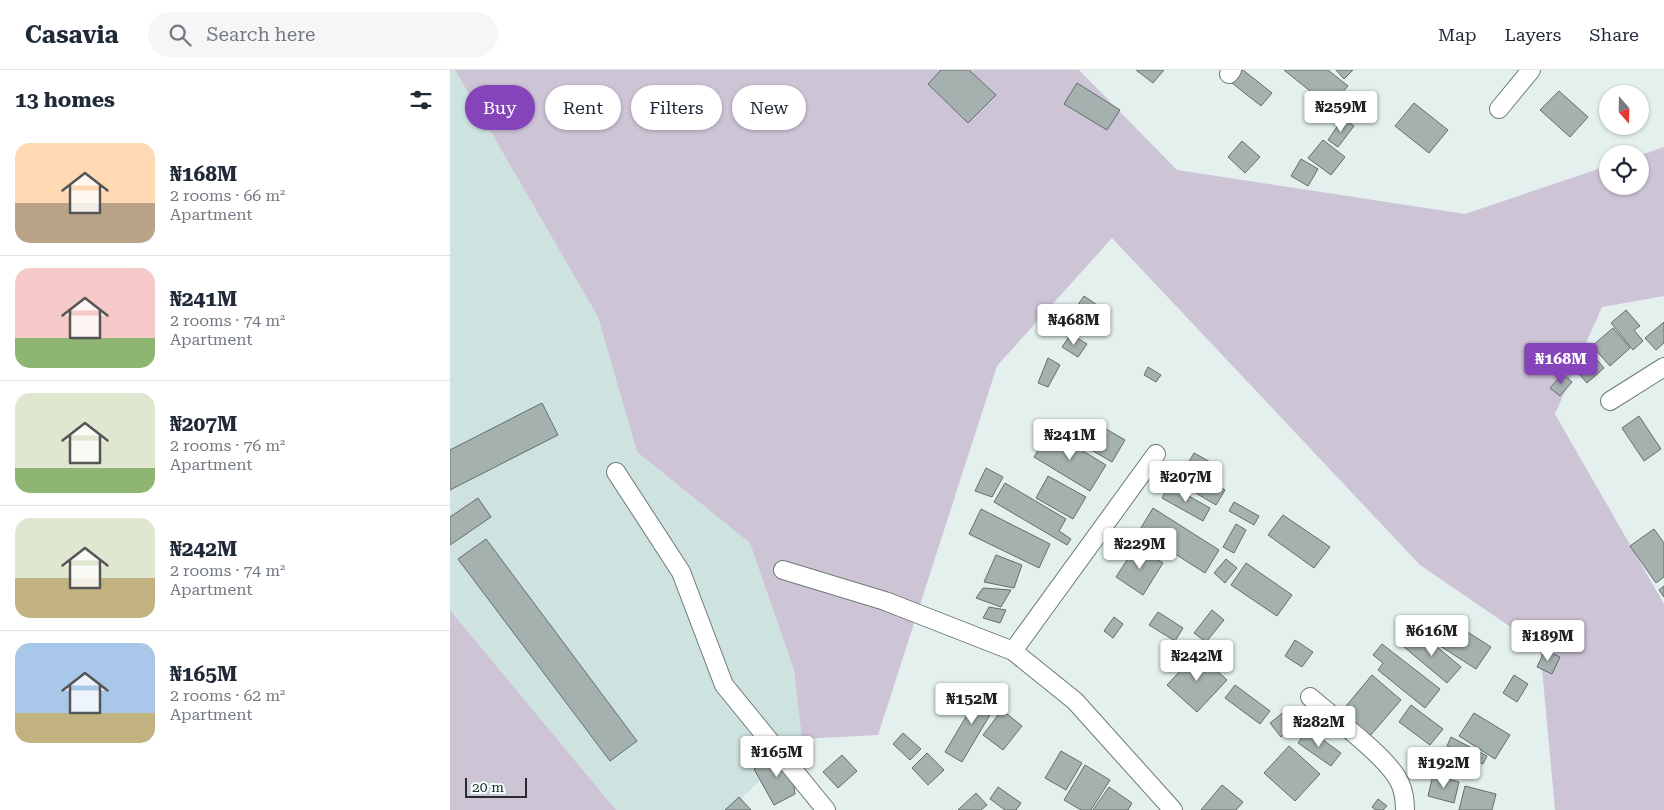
<!DOCTYPE html>
<html lang="en">
<head>
<meta charset="utf-8">
<style>
  body { margin:0; font-family:"Roboto Serif",serif; background:#f6f6f7; color:#1f2937; height:100vh; display:flex; flex-direction:column; font-size:19px; white-space:nowrap }
  * { box-sizing:border-box; margin:0 }
  p { font-size:16px; color:#747a83 }
  .icon { flex:none; width:28px; height:28px; fill:none; stroke:currentColor; stroke-width:2; stroke-linecap:round; stroke-linejoin:round }
  .map { position:relative; flex:1; overflow:hidden }
  .sheet { display:flex; flex-direction:column; background:#fff; width:450px }
  .sheet>* { flex:none }
  .banner { position:absolute; left:15px; top:15px; width:475px; height:45px; display:flex; gap:10px }
  .needle { width:32px; rotate:160deg }
  .tools { position:absolute; left:1149px; top:15px; display:grid; gap:10px }
  .tools a { display:grid; place-items:center; width:50px; height:50px; border-radius:50%; background:#fff; box-shadow:0 1px 4px #0004; font-size:25px }
  .scale { position:absolute; left:15px; bottom:12px; width:62px; box-sizing:border-box; padding-left:5px; border:2px solid #282d2c; border-top:0; font-size:14px; line-height:18px; white-space:nowrap; color:#282d2c; -webkit-text-stroke:4px #f0fefc; paint-order:stroke }
  .price { position:absolute; translate:-50% -42px; padding:0 11px; border-radius:5px; background:#fff; color:#222; font-size:16px; line-height:32px; filter:drop-shadow(0 1px 2px #0008) }
  .price::after { content:''; position:absolute; left:50%; top:30px; width:15px; height:11px; margin-left:-8px; background:inherit; clip-path:polygon(0 0,100% 0,50% 100%) }
  .price.on { background:#8544b9; color:#fff }
  ul { padding:0; list-style:none }
  li { display:flex; align-items:center; gap:15px; height:125px; padding:0 15px }
  li+li { border-top:1px solid #e0e1e3 }
  li span { display:grid; place-items:center; flex:none; width:140px; height:100px; border-radius:15px; color:#555 }
  li>.icon { margin-inline-start:auto }
  span .icon { width:60px; height:60px; fill:#fffc; stroke-width:1 }
  li b { font-size:21px }
  h2 { display:flex; justify-content:space-between; align-items:center; height:60px; padding:0 15px; font-size:21px }
  .tag { padding:0 18px; border-radius:22px; background:#fff; box-shadow:0 1px 4px #0004; font-size:18px; line-height:45px }
  .tag.on { background:#8544b9; color:#fff }
  header { display:flex; align-items:center; gap:30px; box-sizing:border-box; height:70px; padding:0 25px; background:#fff; border-bottom:1px solid #e0e1e3 }
  header strong { font-size:24px }
  nav { display:flex; gap:28px; margin-inline-start:auto; font-size:18px }
  .search { width:350px; height:45px; background:#f6f6f7; display:flex; align-items:center; gap:12px; box-sizing:border-box; padding:0 18px; border-radius:28px; color:#747a83; font-size:19px }
  main { display:flex; flex:1; min-height:0 }
  .map>svg:first-child { display:block }
</style>
</head>
<body>
<header>
<strong>Casavia</strong>
<div class="search"><svg class="icon" aria-label="search" viewBox="0 0 24 24"><circle cx="10" cy="10" r="6"/><path d="M15 15l6 6"/></svg>Search here</div>
<nav><a>Map</a><a>Layers</a><a>Share</a></nav>
</header>
<main>
<section class="sheet">
<h2>13 homes<svg class="icon" aria-label="filters" viewBox="0 0 24 24"><path d="M4 7h16M4 17h16"/><circle cx="9" cy="7" r="2"/><circle cx="15" cy="17" r="2"/></svg></h2>
<ul>
<li><span style="background:linear-gradient(#ffd9b3 60%,#b9a48a 0)"><svg class="icon" aria-label="home" viewBox="0 0 24 24"><path d="M3 11l9-7 9 7M6 9v11h12V9"/></svg></span><div><b>₦168M</b><p>2 rooms · 66 m²</p><p>Apartment</p></div></li>
<li><span style="background:linear-gradient(#f6c9c9 70%,#8fb573 0)"><svg class="icon" aria-label="home" viewBox="0 0 24 24"><path d="M3 11l9-7 9 7M6 9v11h12V9"/></svg></span><div><b>₦241M</b><p>2 rooms · 74 m²</p><p>Apartment</p></div></li>
<li><span style="background:linear-gradient(#dfe7d0 75%,#8fb573 0)"><svg class="icon" aria-label="home" viewBox="0 0 24 24"><path d="M3 11l9-7 9 7M6 9v11h12V9"/></svg></span><div><b>₦207M</b><p>2 rooms · 76 m²</p><p>Apartment</p></div></li>
<li><span style="background:linear-gradient(#dfe7d0 60%,#c2b280 0)"><svg class="icon" aria-label="home" viewBox="0 0 24 24"><path d="M3 11l9-7 9 7M6 9v11h12V9"/></svg></span><div><b>₦242M</b><p>2 rooms · 74 m²</p><p>Apartment</p></div></li>
<li><span style="background:linear-gradient(#a9c7e8 70%,#c2b280 0)"><svg class="icon" aria-label="home" viewBox="0 0 24 24"><path d="M3 11l9-7 9 7M6 9v11h12V9"/></svg></span><div><b>₦165M</b><p>2 rooms · 62 m²</p><p>Apartment</p></div></li>
</ul>
</section>
<div class="map">
<svg width="1214" height="740" viewBox="0 0 1214 740">
  <rect width="100%" height="100%" fill="#e3f0ee"/>
  <polygon fill="#cee3e0" points="0,0 5,0 148,247 187,382 300,473 344,600 352,669 292,728 275,740 166,740 0,540"/>
  <g fill="#cdc4d6">
    <polygon points="5,0 629,0 727,100 1015,144 1157,96 1158,116 1190,116 1190,85 1214,77 1214,226 1152,237 1105,344 1214,534 1214,740 1105,740 1090,577 970,495 662,168 547,296 428,665 352,669 344,600 300,473 187,382 148,247"/>
    <polygon points="0,540 166,740 0,740"/>
  </g>
  <g fill="#a5b1af" stroke="#636e6c">
    <polygon points="491,0 519,0 546,25 518,53 478,14"/>
    <polygon points="686,0 714,0 703,13"/>
    <polygon points="785,0 793,0 822,23 811,36 777,9"/>
    <polygon points="834,0 878,0 898,16 880,37"/>
    <polygon points="886,0 903,0 894,9"/>
    <polygon points="627,13 670,40 657,60 614,34"/>
    <polygon points="1109,21 1138,47 1120,67 1090,40"/>
    <polygon points="964,33 998,60 979,83 945,56"/>
    <polygon points="893,48 904,56 888,77 878,70"/>
    <polygon points="873,70 895,87 881,105 858,88"/>
    <polygon points="792,71 810,87 795,103 778,87"/>
    <polygon points="851,89 868,99 858,116 841,106"/>
    <polygon points="634,226 650,237 634,260 618,249"/>
    <polygon points="1176,240 1190,256 1184,260 1193,271 1183,280 1161,253"/>
    <polygon points="1214,252 1214,273 1206,280 1195,268"/>
    <polygon points="1163,258 1180,278 1160,296 1142,276"/>
    <polygon points="621,264 637,274 628,287 612,277"/>
    <polygon points="1138,279 1154,298 1137,313 1120,294"/>
    <polygon points="598,288 610,295 598,317 588,313"/>
    <polygon points="698,297 711,305 706,312 694,305"/>
    <polygon points="1113,304 1122,312 1110,326 1100,318"/>
    <polygon points="92,333 108,365 0,420 0,380"/>
    <polygon points="1189,346 1211,379 1194,391 1172,358"/>
    <polygon points="644,352 675,370 662,392 631,374"/>
    <polygon points="600,361 656,395 640,421 584,387"/>
    <polygon points="744,383 771,398 763,413 775,420 766,435 727,412"/>
    <polygon points="536,398 553,407 542,427 525,421"/>
    <polygon points="598,406 636,427 623,449 586,428"/>
    <polygon points="555,413 616,449 609,461 621,469 617,475 544,432"/>
    <polygon points="719,415 760,438 753,451 712,428"/>
    <polygon points="28,428 41,447 0,475 0,447"/>
    <polygon points="784,432 809,446 804,455 779,441"/>
    <polygon points="703,438 769,480 755,503 689,461"/>
    <polygon points="531,439 600,474 589,498 519,464"/>
    <polygon points="833,445 880,477 864,498 818,465"/>
    <polygon points="786,454 796,460 784,483 773,477"/>
    <polygon points="1204,459 1214,473 1214,507 1206,513 1180,476"/>
    <polygon points="36,469 187,671 160,691 8,489"/>
    <polygon points="686,476 713,493 693,525 666,507"/>
    <polygon points="546,485 572,495 564,518 534,512"/>
    <polygon points="776,489 787,498 775,513 764,503"/>
    <polygon points="796,493 842,525 827,546 781,515"/>
    <polygon points="1214,516 1214,527 1209,520"/>
    <polygon points="533,518 561,520 551,537 526,528"/>
    <polygon points="539,537 556,540 550,553 533,548"/>
    <polygon points="762,540 774,550 756,572 744,563"/>
    <polygon points="708,542 733,558 725,571 699,555"/>
    <polygon points="664,547 673,554 663,568 654,561"/>
    <polygon points="1002,552 1041,577 1026,599 987,574"/>
    <polygon points="968,561 1011,597 997,613 954,577"/>
    <polygon points="845,570 863,582 852,597 835,586"/>
    <polygon points="932,574 990,619 975,638 928,600 933,593 923,585"/>
    <polygon points="1095,580 1110,587 1102,604 1087,597"/>
    <polygon points="747,583 777,610 747,642 717,615"/>
    <polygon points="922,605 951,630 919,667 891,642"/>
    <polygon points="1064,605 1078,614 1067,632 1053,623"/>
    <polygon points="785,615 820,641 810,654 775,628"/>
    <polygon points="533,618 550,628 512,692 495,682"/>
    <polygon points="961,635 993,659 980,675 949,652"/>
    <polygon points="552,640 572,656 553,680 533,665"/>
    <polygon points="835,641 846,655 831,667 820,653"/>
    <polygon points="1024,643 1060,665 1045,689 1009,666"/>
    <polygon points="858,659 891,683 881,696 848,673"/>
    <polygon points="453,663 471,679 460,690 443,674"/>
    <polygon points="1001,667 1037,686 1033,694 997,676"/>
    <polygon points="839,676 870,704 845,731 814,703"/>
    <polygon points="339,680 345,724 324,735 304,699"/>
    <polygon points="611,681 632,693 616,720 595,708"/>
    <polygon points="477,683 494,700 478,715 462,698"/>
    <polygon points="392,685 407,701 388,718 373,702"/>
    <polygon points="635,695 660,710 641,740 631,740 614,730"/>
    <polygon points="983,705 1009,712 1004,733 978,726"/>
    <polygon points="772,715 793,732 786,740 751,740"/>
    <polygon points="1015,716 1046,724 1042,740 1009,740"/>
    <polygon points="548,717 571,733 566,740 555,740 540,729"/>
    <polygon points="659,717 682,733 678,740 643,740"/>
    <polygon points="526,723 537,735 531,740 508,740"/>
    <polygon points="289,727 301,740 275,740"/>
    <polygon points="928,729 937,736 933,740 926,740 922,737"/>
  </g>
  <g fill="none" stroke-linecap="round" stroke-linejoin="round">
    <g stroke="#6d7977" stroke-width="20">
      <g id="street">
        <polyline points="779,4 782,0"/>
        <polyline points="1049,39 1081,0"/>
        <polyline points="1160,331 1214,297"/>
        <polyline points="166,402 231,502 274,615 376,740"/>
        <polyline points="333,500 435,531 563,581 625,631 723,740"/>
        <polyline points="563,581 706,384"/>
        <path d="M860 627C883 647 939 688 950 713 954 722 955 731 955 740"/>
      </g>
    </g>
    <use href="#street" stroke="#fff" stroke-width="18"/>
  </g>
</svg>
<div class="tools">
<a><svg class="needle" viewBox="-14 -14 28 28"><path d="M0-13l5 13h-10z" fill="#e53935"/><path d="M0 13l5-13h-10z" fill="#747a83"/></svg></a>
<a><svg class="icon" aria-label="locate" viewBox="0 0 24 24"><circle cx="12" cy="12" r="6"/><path d="M12 2v4M12 18v4M2 12h4M18 12h4"/></svg></a>
</div>
<div class="scale">20 m</div>
<b class="price" style="left:891px;top:63px">₦259M</b>
<b class="price" style="left:624px;top:276px">₦468M</b>
<b class="price on" style="left:1111px;top:315px">₦168M</b>
<b class="price" style="left:620px;top:391px">₦241M</b>
<b class="price" style="left:736px;top:433px">₦207M</b>
<b class="price" style="left:690px;top:500px">₦229M</b>
<b class="price" style="left:982px;top:587px">₦616M</b>
<b class="price" style="left:1098px;top:592px">₦189M</b>
<b class="price" style="left:747px;top:612px">₦242M</b>
<b class="price" style="left:522px;top:655px">₦152M</b>
<b class="price" style="left:869px;top:678px">₦282M</b>
<b class="price" style="left:327px;top:708px">₦165M</b>
<b class="price" style="left:994px;top:719px">₦192M</b>
<div class="banner">
<a class="tag on">Buy</a>
<a class="tag">Rent</a>
<a class="tag">Filters</a>
<a class="tag">New</a>
</div>
</div>
</main>
</body>
</html>
